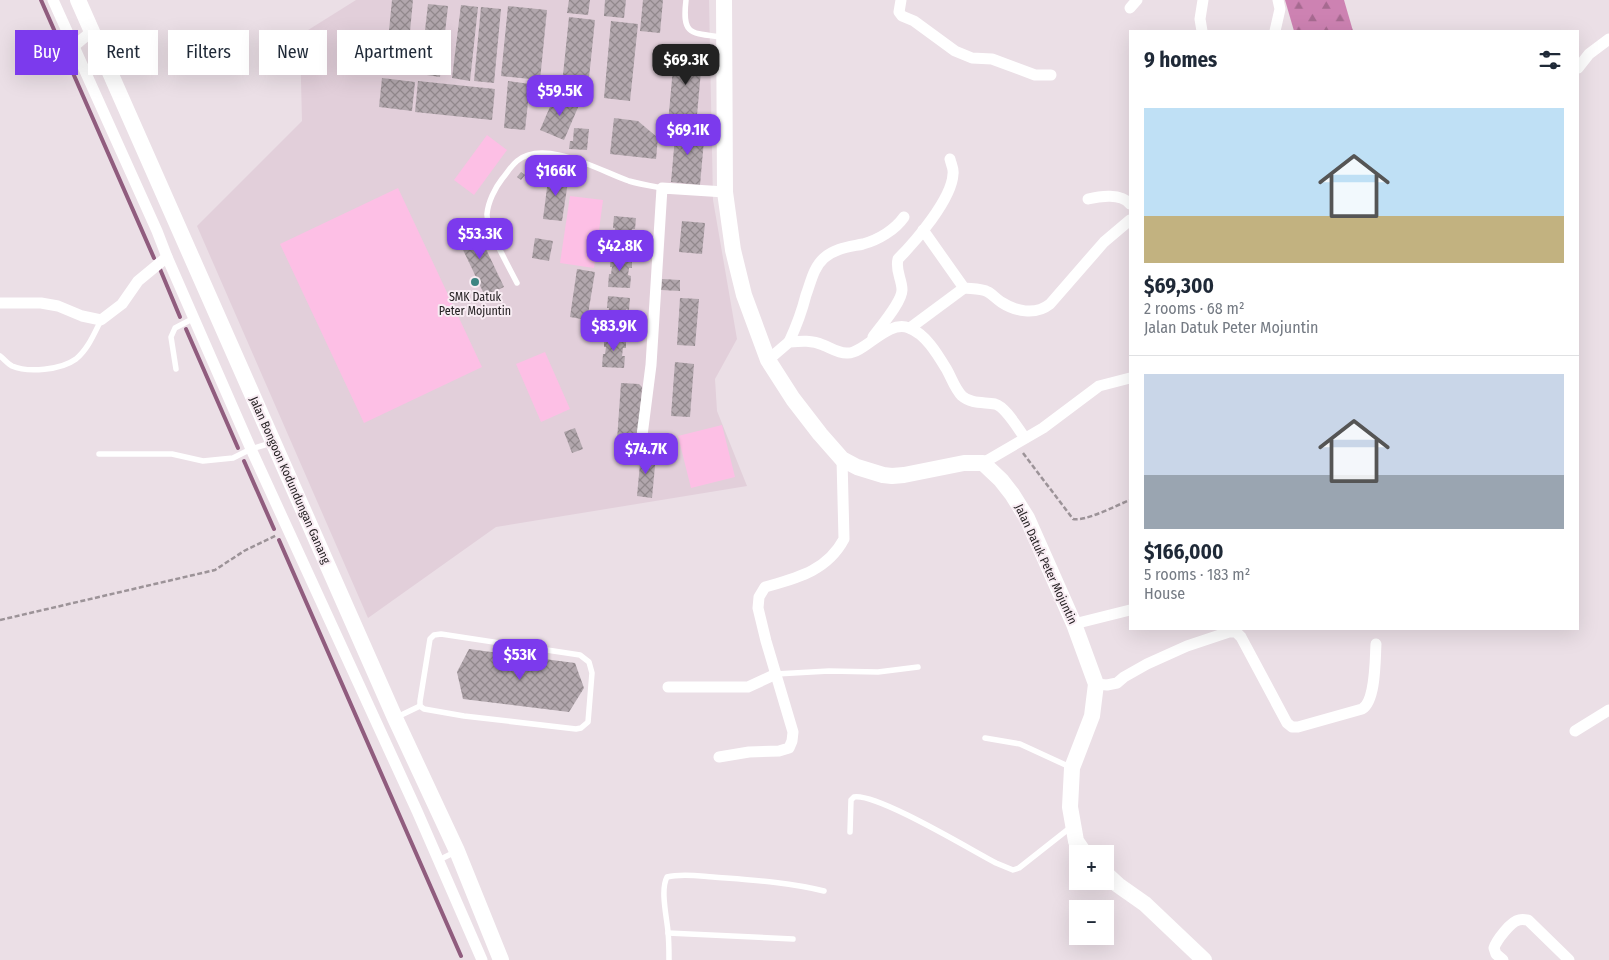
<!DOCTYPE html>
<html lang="en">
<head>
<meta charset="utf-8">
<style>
  body { margin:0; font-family:"Fira Sans Condensed",sans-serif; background:#f2f2f3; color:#1f2937; height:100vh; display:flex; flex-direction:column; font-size:19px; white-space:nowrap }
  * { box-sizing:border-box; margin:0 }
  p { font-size:16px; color:#747a83 }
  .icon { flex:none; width:28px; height:28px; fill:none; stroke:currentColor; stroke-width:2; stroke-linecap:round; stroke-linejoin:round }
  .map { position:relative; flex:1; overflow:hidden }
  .side { position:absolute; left:1129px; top:30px; width:450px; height:600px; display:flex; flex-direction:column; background:#fff; border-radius:0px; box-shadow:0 5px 20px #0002 }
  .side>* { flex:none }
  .hud { position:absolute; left:15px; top:30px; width:475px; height:45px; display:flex; gap:10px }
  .controls { position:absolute; left:1069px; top:845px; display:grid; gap:10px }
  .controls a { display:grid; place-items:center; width:45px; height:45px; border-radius:0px; background:#fff; box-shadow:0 5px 20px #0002; font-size:25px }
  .price { position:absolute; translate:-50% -42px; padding:0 11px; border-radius:10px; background:#7c3aed; color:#fff; font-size:16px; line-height:32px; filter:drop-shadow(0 1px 2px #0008) }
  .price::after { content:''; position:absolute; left:50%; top:30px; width:15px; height:11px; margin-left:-8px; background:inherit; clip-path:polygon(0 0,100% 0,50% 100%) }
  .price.active { background:#222; color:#fff }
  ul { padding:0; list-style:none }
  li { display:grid; align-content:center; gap:10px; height:265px; padding:0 15px }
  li+li { border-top:1px solid #e0e1e3 }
  li span { display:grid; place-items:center; height:155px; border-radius:0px; color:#555 }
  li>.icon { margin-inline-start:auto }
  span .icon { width:90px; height:90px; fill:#fffc; stroke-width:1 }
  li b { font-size:21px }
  h2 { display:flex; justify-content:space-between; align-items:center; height:60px; padding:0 15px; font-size:21px }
  .tag { padding:0 18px; border-radius:0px; background:#fff; box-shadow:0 5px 20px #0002; font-size:18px; line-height:45px }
  .tag.active { background:#7c3aed; color:#fff }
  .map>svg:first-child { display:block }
</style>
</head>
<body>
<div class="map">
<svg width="1609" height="960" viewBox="0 0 1609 960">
  <defs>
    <pattern id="forest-firs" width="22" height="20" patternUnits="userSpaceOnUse" patternTransform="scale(1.25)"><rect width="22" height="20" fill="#cd82b2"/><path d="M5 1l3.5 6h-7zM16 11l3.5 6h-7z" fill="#a66a90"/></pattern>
    <pattern id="building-cross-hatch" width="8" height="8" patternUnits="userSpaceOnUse" patternTransform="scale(1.25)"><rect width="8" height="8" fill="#b2a7ad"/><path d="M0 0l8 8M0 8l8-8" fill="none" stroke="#91888c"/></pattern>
  </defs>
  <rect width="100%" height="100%" fill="#ebdfe6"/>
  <polygon fill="#e2cfda" points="356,0 709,0 713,200 737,339 715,379 717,411 747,486 496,527 368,618 197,226 302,121 300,41 305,32"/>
  <polygon fill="url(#forest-firs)" points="1285,0 1344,0 1353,31 1294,31"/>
  <g fill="#fdbfe5">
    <polygon points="487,135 507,150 474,195 454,180"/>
    <polygon points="398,188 482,367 364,423 280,244"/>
    <polygon points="570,196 603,200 594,268 560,263"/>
    <polygon points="545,352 570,409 541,422 516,364"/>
    <polygon points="722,425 735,477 691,488 678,436"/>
  </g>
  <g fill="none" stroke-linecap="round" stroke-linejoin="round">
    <g stroke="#905c7e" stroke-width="4">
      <polyline points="41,0 154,258"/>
      <polyline points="160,269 180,317"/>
      <polyline points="186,329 238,448"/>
      <polyline points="244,461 274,529"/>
      <polyline points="279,540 461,956"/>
    </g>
  </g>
  <g fill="url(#building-cross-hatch)">
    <polygon points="392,0 413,0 406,73 385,71"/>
    <polygon points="569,0 590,0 588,15 567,13"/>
    <polygon points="605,0 626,0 624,18 604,16"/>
    <polygon points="643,0 663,0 660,33 640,31"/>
    <polygon points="428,4 448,6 440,77 420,74"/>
    <polygon points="461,5 478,7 470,81 452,78"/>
    <polygon points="508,6 547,10 540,80 501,76"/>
    <polygon points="481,7 501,9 494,83 474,81"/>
    <polygon points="569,17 595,20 587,97 561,94"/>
    <polygon points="611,21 638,24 630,101 604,98"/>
    <polygon points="675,46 703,49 696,126 668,123"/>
    <polygon points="382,78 415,82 412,111 379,107"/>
    <polygon points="418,81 495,89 492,120 415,112"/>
    <polygon points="508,81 530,84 525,130 504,128"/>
    <polygon points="555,95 579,105 564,140 540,130"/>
    <polygon points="614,118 638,121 658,138 656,159 610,154"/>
    <polygon points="676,126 705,129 700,185 671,182"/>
    <polygon points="574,128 589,129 587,150 569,149 570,141 573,141"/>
    <polygon points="521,172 525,175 521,180 517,177"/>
    <polygon points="549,172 569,175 562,221 543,219"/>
    <polygon points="614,216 636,218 635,229 632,229 632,237 634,237 633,249 611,248 612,235 614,235 615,228 613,228"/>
    <polygon points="682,221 705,223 702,254 679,252"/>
    <polygon points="474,224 504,287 485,296 455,233"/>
    <polygon points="535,238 553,241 549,261 532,258"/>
    <polygon points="611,255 632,257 632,268 629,268 628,275 631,276 630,288 608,287 609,274 611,274 612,267 610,267"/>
    <polygon points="577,269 595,272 587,320 570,317"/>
    <polygon points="662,279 680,280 680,291 661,290"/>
    <polygon points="608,296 630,298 629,310 626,309 626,317 628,317 627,330 605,328 606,315 608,316 609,308 607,308"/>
    <polygon points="680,298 699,299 695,346 677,345"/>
    <polygon points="604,335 626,337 626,348 623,348 622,356 625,356 624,368 602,367 603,354 605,354 606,347 604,347"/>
    <polygon points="675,362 694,364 690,417 671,416"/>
    <polygon points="621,383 639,384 642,387 638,441 617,440"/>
    <polygon points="575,428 583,449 572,453 564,432"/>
    <polygon points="641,453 656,455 652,498 637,496"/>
    <polygon points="469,649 575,663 584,688 569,712 463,699 457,672"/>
  </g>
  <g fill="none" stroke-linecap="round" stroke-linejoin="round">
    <g stroke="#9c9398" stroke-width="2.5" stroke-dasharray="5 2.5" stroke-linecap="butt">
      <path d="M1023 453 1073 519C1085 522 1117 505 1130 500"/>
      <polyline points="0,620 215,570 244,551 277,535"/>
    </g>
    <g stroke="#fff" stroke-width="5.5">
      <path d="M686 0C682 35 690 33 722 37"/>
      <path d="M517 283C510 269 486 227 487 214 488 202 495 188 502 179 507 173 511 166 517 161 545 138 600 171 629 181 639 184 651 186 662 188"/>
      <path d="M0 356C4 359 8 364 12 366 28 373 61 370 76 359 88 349 94 334 101 320"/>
      <polyline points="176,369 171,337 175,328 194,318"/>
      <polyline points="99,454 172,454 203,461 233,458 251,449 271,443"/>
      <polygon points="441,634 580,655 589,662 592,673 588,722 581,728 576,729 464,716 424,709 420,706 420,701 430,639 434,635"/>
      <polyline points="776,674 829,671 878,672 918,667"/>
      <polyline points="395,718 420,706"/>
      <polyline points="985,738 1020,744 1070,767"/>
      <path d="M850 832 851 800 854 797C877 793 971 850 996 863L1013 870 1019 868 1071 827"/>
      <polyline points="439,860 455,852"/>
      <polyline points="668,933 793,939"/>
      <path d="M669 960C669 951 669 941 668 932 667 918 660 890 667 877 682 873 699 876 713 877 751 880 788 882 824 891"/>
    </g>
    <g stroke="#fff" stroke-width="11">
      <polyline points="53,0 157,231 167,257 251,449 417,811 482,960"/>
      <polyline points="901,0 899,12 902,16 914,21 955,51 972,58 992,59 1035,75 1051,75"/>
      <polyline points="1130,8 1137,0"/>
      <polyline points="1202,31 1200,19 1203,0"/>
      <polyline points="1275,31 1280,9 1278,0"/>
      <polyline points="73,47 92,31"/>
      <polyline points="1578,68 1589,54 1609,39"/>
      <path d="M1088 199C1100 196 1121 193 1130 204"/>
      <path d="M923 230 964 288C971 289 981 288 988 292 992 294 996 299 1001 302 1015 311 1035 316 1050 304L1104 242 1130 220"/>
      <polyline points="0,303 41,303 58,306 82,316 101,320 122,304 138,281 167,257"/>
      <polyline points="910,328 964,288"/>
      <path d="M873 337C880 327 902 302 902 290 902 279 895 271 898 259 915 242 952 199 953 174 954 169 951 164 950 159"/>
      <path d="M789 342C796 327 802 311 806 295 811 282 813 268 824 258 835 248 849 247 863 244 878 240 895 230 904 217"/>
      <path d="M768 360 789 342C801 341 812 340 823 345 831 348 839 354 848 353 865 353 888 319 909 328 926 334 938 355 947 370 952 379 955 389 962 396 971 404 984 402 995 404 1006 407 1018 429 1025 438"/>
      <polyline points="640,451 651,365 662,188 725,192"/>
      <polyline points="983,463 1043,428 1099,386 1130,378"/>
      <polyline points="1074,624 1130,610"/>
      <path d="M1096 684 1107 685 1117 683 1124 677 1147 664 1187 646 1229 632H1236L1241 637 1287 723 1292 727H1298L1362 709C1376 701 1375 659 1376 644"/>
      <polyline points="668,687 748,687 776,674"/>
      <polyline points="1575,731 1609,710"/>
      <path d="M719 757 749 752 779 751 789 748 792 741 793 732 766 641 758 608 759 597 765 587C797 578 827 571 844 539L842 459"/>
      <path d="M1503 960 1496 954 1494 948C1496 941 1511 921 1519 920 1523 919 1525 920 1528 920L1569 960"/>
    </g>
    <g stroke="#fff" stroke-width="16">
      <polyline points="78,0 395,718 457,851 501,960"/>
      <polyline points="724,0 725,192 733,250 744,295 768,360 793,399 820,434 842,459 857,467 883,475 892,476 904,475 964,463 983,463 1001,480 1012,494 1027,518 1074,624 1096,684 1092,716 1072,768 1070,807 1076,841 1085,854"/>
      <polyline points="1105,873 1118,885 1145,904 1204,960"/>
    </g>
  </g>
  <circle fill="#3d8582" stroke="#f8ecf3" stroke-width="2" cx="475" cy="282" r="5"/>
  <g text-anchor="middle" stroke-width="4" stroke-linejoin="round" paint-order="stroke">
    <g font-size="12" fill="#242022" stroke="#f8ecf3">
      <text x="475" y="301">SMK Datuk<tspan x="475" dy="14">Peter Mojuntin</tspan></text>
    </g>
    <g font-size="12" fill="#242022" stroke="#f8ecf3">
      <text transform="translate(290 480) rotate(66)" y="4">Jalan Bongoon Kodundungan Ganang</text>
      <text transform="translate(1046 564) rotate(65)" y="4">Jalan Datuk Peter Mojuntin</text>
    </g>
  </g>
</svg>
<div class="controls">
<a>+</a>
<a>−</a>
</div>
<b class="price active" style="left:686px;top:86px">$69.3K</b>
<b class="price" style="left:560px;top:117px">$59.5K</b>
<b class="price" style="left:688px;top:156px">$69.1K</b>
<b class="price" style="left:556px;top:197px">$166K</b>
<b class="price" style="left:480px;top:260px">$53.3K</b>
<b class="price" style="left:620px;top:272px">$42.8K</b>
<b class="price" style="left:614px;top:352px">$83.9K</b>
<b class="price" style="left:646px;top:475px">$74.7K</b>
<b class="price" style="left:520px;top:681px">$53K</b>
<div class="hud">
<a class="tag active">Buy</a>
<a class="tag">Rent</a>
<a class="tag">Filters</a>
<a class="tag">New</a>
<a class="tag">Apartment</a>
</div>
<section class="side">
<h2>9 homes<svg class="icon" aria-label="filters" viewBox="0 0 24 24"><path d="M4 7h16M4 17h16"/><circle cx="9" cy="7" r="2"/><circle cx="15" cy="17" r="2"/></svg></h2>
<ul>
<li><span style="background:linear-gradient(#bfe0f5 70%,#c2b280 0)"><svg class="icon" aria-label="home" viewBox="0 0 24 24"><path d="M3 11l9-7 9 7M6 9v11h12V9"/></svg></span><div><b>$69,300</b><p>2 rooms · 68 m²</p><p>Jalan Datuk Peter Mojuntin</p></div></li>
<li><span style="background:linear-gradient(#c9d6e8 65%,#9aa5b1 0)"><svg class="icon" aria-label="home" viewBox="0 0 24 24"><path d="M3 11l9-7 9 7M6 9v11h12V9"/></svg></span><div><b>$166,000</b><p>5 rooms · 183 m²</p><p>House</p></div></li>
</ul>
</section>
</div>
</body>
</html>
